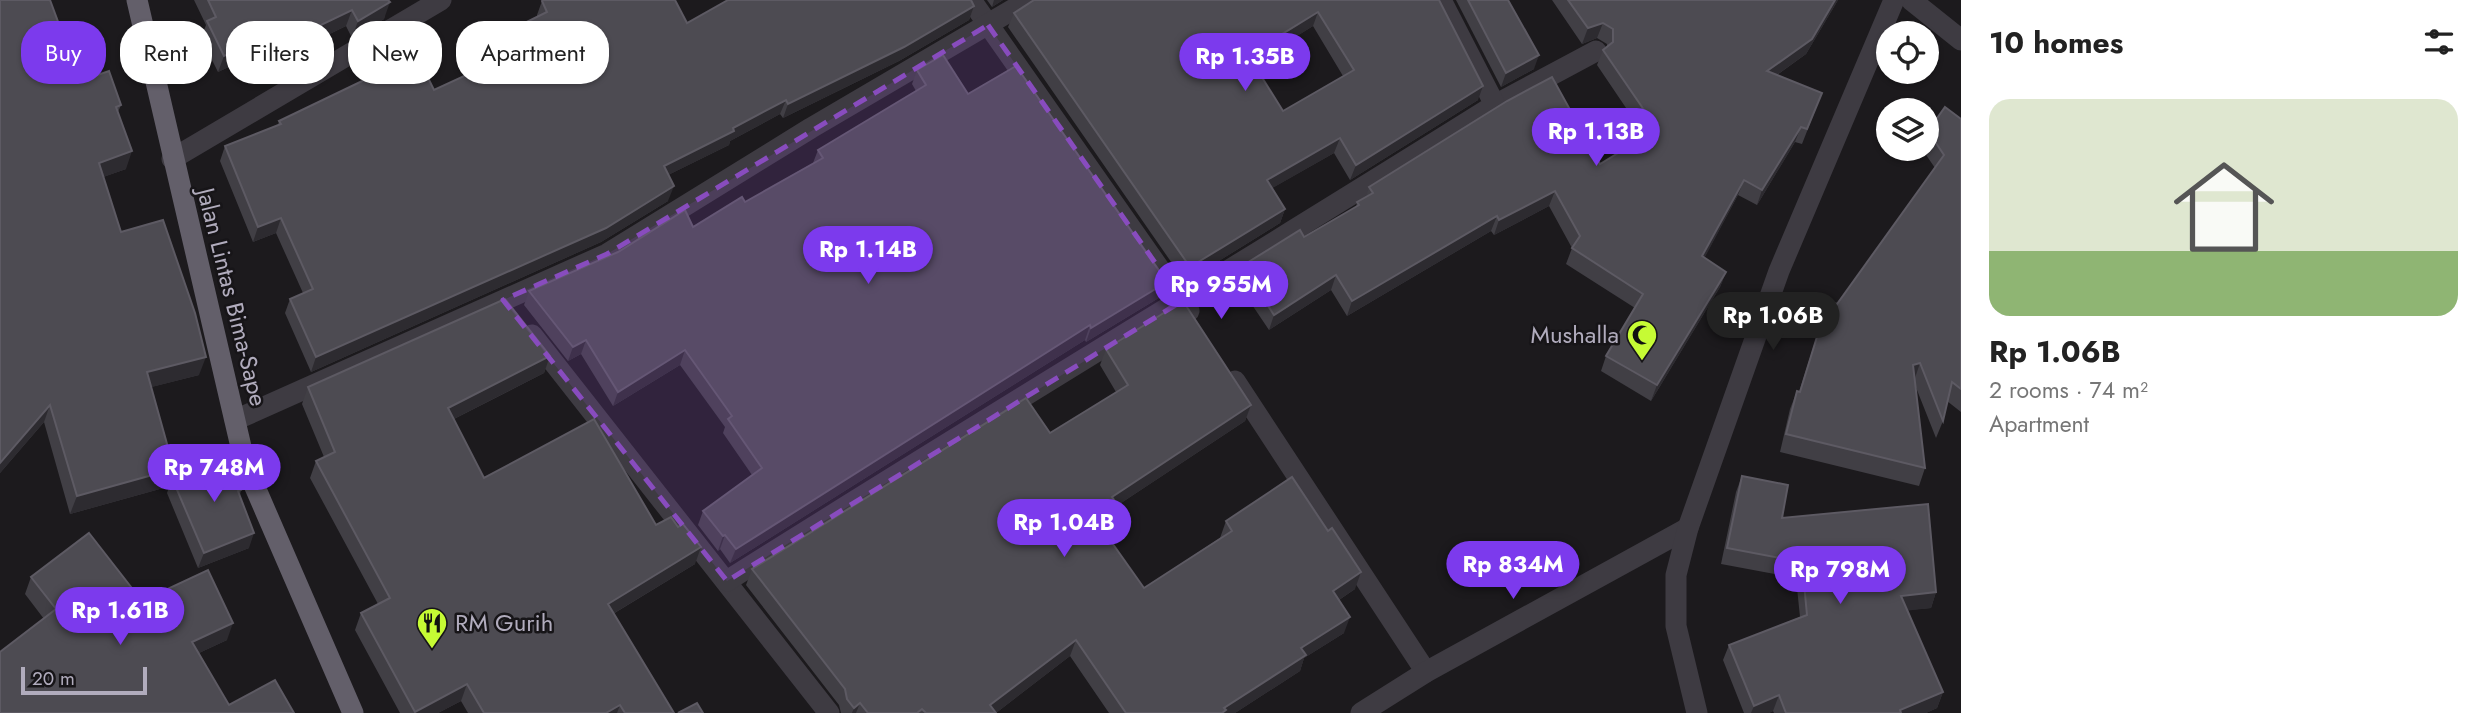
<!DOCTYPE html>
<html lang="en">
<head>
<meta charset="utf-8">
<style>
  body { margin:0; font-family:Jost,sans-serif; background:#f6f6f6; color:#222; height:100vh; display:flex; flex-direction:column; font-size:26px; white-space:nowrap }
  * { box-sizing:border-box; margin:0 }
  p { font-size:23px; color:#767676 }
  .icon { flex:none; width:38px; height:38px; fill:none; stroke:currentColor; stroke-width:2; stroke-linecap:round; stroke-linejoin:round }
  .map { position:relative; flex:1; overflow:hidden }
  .side { display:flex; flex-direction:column; background:#fff; width:525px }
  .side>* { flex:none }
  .top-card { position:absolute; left:21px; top:21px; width:665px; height:63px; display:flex; gap:14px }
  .buttons { position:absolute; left:1876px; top:21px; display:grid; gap:14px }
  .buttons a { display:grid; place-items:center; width:63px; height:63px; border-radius:50%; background:#fff; box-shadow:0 2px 5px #0004; font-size:35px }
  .scale { position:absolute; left:21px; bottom:18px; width:126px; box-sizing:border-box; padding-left:7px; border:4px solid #b1acbd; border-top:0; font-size:19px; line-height:24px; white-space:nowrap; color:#b1acbd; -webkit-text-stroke:5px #171518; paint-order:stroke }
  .price { position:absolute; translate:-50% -60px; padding:0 16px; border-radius:24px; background:#7c3aed; color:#fff; font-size:23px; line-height:46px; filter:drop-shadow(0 2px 4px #0008) }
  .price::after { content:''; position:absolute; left:50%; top:42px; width:21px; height:16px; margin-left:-10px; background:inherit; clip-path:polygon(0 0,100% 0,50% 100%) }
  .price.selected { background:#222; color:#fff }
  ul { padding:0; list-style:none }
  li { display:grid; align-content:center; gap:14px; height:371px; padding:0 28px }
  li span { display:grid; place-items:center; height:217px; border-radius:21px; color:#555 }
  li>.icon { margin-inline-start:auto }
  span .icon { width:126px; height:126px; fill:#fffc; stroke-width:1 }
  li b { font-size:30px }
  h2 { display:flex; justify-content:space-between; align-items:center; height:84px; padding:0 28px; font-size:30px }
  .pill { padding:0 24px; border-radius:28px; background:#fff; box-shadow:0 2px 5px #0004; font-size:24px; line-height:63px }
  .pill.selected { background:#7c3aed; color:#fff }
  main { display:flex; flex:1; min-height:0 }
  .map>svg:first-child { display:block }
</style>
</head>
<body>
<main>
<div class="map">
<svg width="1961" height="713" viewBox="0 0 1961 713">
  <rect width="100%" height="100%" fill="#1c1a1d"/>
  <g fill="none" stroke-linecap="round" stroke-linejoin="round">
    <g stroke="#3e3b42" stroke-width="21">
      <polyline points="971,0 1189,311"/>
      <polyline points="1911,0 1961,40"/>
      <polyline points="1495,105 1596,51"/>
      <polyline points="532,335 829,713"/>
      <polyline points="1235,381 1426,672"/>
      <polyline points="235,420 607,254 811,128 1029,0"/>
      <path d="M727 581C982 420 1240 265 1495 105L1441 0"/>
      <polyline points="1361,713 1426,672 1688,528"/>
    </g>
    <g stroke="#3e3b42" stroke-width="21">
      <polyline points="172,159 441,0"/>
      <polyline points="1697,713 1676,626 1676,575 1688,528 1779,271 1894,0"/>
    </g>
    <polyline stroke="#635f6a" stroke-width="21" points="137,0 245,464 353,713"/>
  </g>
  <g fill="#413f45" fill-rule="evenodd">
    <polygon points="0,0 80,81 121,105 118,112 126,169 103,177 121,232 199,375 151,387 167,487 70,514 44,422 0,473"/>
    <polygon points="194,0 388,0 384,19 352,38 346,26 246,75 239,62 218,72 201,38 206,25"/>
    <polygon points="987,0 1003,0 992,7"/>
    <path d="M1439 0 1478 100 1350 180 1334 153 1272 188 1285 209 1280 223 1185 282 1008 27 1014 13ZM1313 26 1343 76 1283 111 1253 63Z"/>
    <polygon points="1456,0 1508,0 1534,69 1501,87"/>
    <polygon points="1552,0 1838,0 1806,54 1777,75 1822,93 1802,144 1795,142 1757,205 1738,195 1704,258 1726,272 1720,287 1651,401 1601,371 1606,356 1635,308 1566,264 1572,248 1549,206 1494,235 1491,231 1347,316 1331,290 1269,330 1236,281 1242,266 1304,237 1356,207 1357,202 1366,197 1369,187 1600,164 1645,136 1597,65 1603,50 1607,47 1607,44 1597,38 1582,44"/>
    <polygon points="542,1 687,23 974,6 969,20 899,61 783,118 780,114 730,141 729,145 668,175 668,201 601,242 311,372 285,313 290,299 303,293 276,233 253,242 220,161 225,146 278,125 279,121 371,77 363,61 369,47 434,90 502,59 496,48 502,34 537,17 537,15"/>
    <polygon points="917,70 968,94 1167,282 1162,296 1086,342 1085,340 730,563 720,549 718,551 698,525 703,511 752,475 723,433 725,427 680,365 613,406 581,354 568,361 524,305 529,291 693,227 745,202 813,163 818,150 916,91 912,84"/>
    <polygon points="1961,119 1961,412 1947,401 1943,421 1936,438 1915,385 1925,468 1919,486 1780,452 1790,409 1797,391 1799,392 1828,301 1837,304 1935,168 1922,149 1927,149 1928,131"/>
    <polygon points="1106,349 1251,405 1245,421 1118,505 1119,531 1109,538 1144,588 1220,538 1226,521 1355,589 1339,600 1344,633 1304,658 1300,671 1235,713 1109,713 1070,656 996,713 841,713 839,705 746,585 752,569 1050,433 1116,392 1100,365"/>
    <polygon points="550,356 544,373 454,419 484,478 656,525 695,564 613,614 674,713 468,713 461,701 438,713 400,713 355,630 361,613 378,604 310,478 316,461 324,457 302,404 308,387"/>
    <polygon points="1742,476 1782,518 1936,592 1931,608 1907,610 1943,692 1937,708 1926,713 1774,713 1773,711 1769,713 1744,713 1723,660 1729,645 1800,617 1796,578 1721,564 1736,492"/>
    <polygon points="172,478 241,490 240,495 249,548 198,568 167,493"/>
    <polygon points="31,577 142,601 227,640 199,653 229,705 0,713 44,619 25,594"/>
  </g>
  <g fill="#2d2b30">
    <polygon points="994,0 1003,0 992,7"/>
    <polygon points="1835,0 1838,0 1806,54 1761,86 1767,71"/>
    <polygon points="390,2 384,19 352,38 358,21"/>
    <polygon points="974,6 969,20 899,61 783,118 788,104"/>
    <polygon points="352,10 346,26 246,75 252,58"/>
    <polygon points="1318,12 1313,26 1243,70 1248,55"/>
    <polygon points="1603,23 1597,38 1582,44 1588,28"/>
    <polygon points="245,46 239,62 218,72 224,56"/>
    <polygon points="1539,55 1534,69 1501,87 1506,73"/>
    <polygon points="1483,86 1478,100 1350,180 1356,165"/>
    <polygon points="786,100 780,114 730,141 729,145 658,180 664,166"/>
    <polygon points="1801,127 1795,142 1757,205 1762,190"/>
    <polygon points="1340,138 1334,153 1262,194 1267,180"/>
    <polygon points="132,151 126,169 92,181 99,163"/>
    <polygon points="1744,180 1738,195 1697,272 1702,256"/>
    <polygon points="674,186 668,201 601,242 311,372 316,357"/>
    <polygon points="1555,191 1549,206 1494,235 1499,220"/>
    <polygon points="1285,209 1280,223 1185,282 1190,267"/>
    <polygon points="1497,216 1491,231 1347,316 1352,301"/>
    <polygon points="281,218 276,233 253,242 258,227"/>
    <polygon points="1726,272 1720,287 1651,401 1657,385"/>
    <polygon points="1336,275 1331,290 1269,330 1274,315"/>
    <polygon points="1167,282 1162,296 1086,342 1091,328"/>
    <polygon points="1090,325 1085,340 730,563 736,549"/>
    <polygon points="586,340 581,354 568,361 573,347"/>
    <polygon points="685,350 680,365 613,406 618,392"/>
    <polygon points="550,356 544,373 442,425 448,408"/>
    <polygon points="206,357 199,375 140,390 147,372"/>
    <polygon points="1920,363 1914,381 1913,365"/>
    <polygon points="50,405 44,422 0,473 0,463"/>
    <polygon points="1251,405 1245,421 1106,513 1112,497"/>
    <polygon points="174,469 167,487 70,514 77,496"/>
    <polygon points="1125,515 1119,531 1097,546 1103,530"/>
    <polygon points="254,533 249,548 198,568 204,553"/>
    <polygon points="725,535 720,549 718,551 723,536"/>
    <polygon points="701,547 695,564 601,621 608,604"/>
    <polygon points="1361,572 1355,589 1327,608 1333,591"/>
    <polygon points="1936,592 1931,608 1895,612 1901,596"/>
    <polygon points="1350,617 1344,633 1304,658 1300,671 1235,713 1222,713 1224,708 1301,648"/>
    <polygon points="233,623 227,640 186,659 192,642"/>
    <polygon points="1076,640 1070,656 996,713 990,705"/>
    <polygon points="467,684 461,701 438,713 414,713 415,712"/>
    <polygon points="1943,692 1937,708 1926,713 1899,713 1900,710"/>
    <polygon points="1779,695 1773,711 1769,713 1751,713 1754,706"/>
    <polygon points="860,703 856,713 852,713 854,708"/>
    <polygon points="620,705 617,713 606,713"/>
  </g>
  <g fill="#4d4b52" stroke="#5d5a63" stroke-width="2" fill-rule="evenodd">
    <polygon points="0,0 50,0 80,81 109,71 121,105 116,107 132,151 99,163 121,232 163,220 195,313 206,357 147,372 174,469 77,496 50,405 0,463"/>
    <polygon points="208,0 388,0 390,2 358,21 352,10 252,58 245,46 224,56 207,21 216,17"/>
    <polygon points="543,0 675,0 687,23 728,0 971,0 974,6 904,47 788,104 786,100 733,128 734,131 664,166 674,186 606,228 316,357 290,299 313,289 281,218 258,227 225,146 281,124 279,121 381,72 369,47 403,27 434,90 512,54 502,34 547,12 542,1"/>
    <path d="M1034 0H1439L1483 86 1356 165 1340 138 1267 180 1285 209 1190 267 1014 13ZM1318 12 1354 70 1283 111 1248 55Z"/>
    <polygon points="1468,0 1508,0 1539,55 1506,73"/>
    <polygon points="1568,0 1835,0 1812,39 1767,71 1822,93 1807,129 1801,127 1762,190 1744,180 1702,256 1726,272 1657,385 1606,356 1643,294 1572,248 1580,236 1555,191 1499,220 1497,216 1352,301 1336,275 1274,315 1242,266 1300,230 1304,237 1359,205 1357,202 1373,193 1369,187 1507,101 1552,77 1600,164 1657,129 1603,50 1613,42 1613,29 1603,23 1588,28"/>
    <polygon points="943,55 968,94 1016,66 1167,282 1091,328 1090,325 736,549 725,535 723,536 703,511 762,468 728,419 732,416 685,350 618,392 586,340 573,347 529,291 618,252 685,210 693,227 742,197 745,202 823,158 818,150 926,85 917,70"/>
    <polygon points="1945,107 1961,119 1961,389 1952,382 1943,421 1920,363 1913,365 1925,468 1786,434 1797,391 1800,392 1828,301 1837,304 1944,155 1928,131"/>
    <polygon points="505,299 550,356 448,408 484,478 594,419 656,525 671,517 678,527 683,524 701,547 608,604 674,713 625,713 620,705 606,713 484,713 467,684 415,712 361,613 390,598 316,461 335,452 308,387"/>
    <polygon points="1183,301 1251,405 1112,497 1125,515 1103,530 1144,588 1232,531 1226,521 1292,477 1328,531 1332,528 1361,572 1333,591 1350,617 1301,648 1306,655 1224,708 1226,710 1222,713 1126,713 1076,640 990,705 996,713 926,713 922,709 917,713 868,713 860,703 854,708 847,699 845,689 752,569 1026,398 1050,433 1128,385 1106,349"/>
    <polygon points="228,456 241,490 238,491 254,533 204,553 172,478"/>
    <polygon points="1742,476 1788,485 1782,518 1928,504 1936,592 1901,596 1943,692 1900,710 1901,713 1786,713 1779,695 1754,706 1729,645 1807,615 1802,562 1727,548"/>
    <polygon points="89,533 142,601 208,570 233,623 192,642 229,705 275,680 294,713 0,713 0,652 56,609 31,577"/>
    <polygon points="697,703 703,713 678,713"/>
  </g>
  <path fill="#884cbe" fill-opacity="0.2" stroke="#884cbe" stroke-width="5" stroke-dasharray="14 9" stroke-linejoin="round" d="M988 25 1182 301 727 581 503 300 607 254Z"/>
  <defs>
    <g id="mosque-pin" transform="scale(1.575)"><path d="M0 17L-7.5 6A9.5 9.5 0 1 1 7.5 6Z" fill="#c6fb34" stroke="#171518"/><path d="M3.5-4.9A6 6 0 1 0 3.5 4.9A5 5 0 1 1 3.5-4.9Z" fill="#111"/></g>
    <g id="restaurant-pin" transform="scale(1.575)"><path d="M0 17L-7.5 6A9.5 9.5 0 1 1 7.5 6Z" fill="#c6fb34" stroke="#171518"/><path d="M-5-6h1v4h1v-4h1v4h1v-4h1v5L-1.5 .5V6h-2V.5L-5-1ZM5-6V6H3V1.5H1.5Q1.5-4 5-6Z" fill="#111"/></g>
  </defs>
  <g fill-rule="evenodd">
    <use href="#mosque-pin" x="1642" y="335"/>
    <use href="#restaurant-pin" x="432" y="623"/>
  </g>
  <g text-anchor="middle" stroke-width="5" stroke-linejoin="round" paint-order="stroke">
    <g font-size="24" fill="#b1acbd" stroke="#171518">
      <text transform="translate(232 297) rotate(76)" y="8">Jalan Lintas Bima-Sape</text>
    </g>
    <g font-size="24" fill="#b1acbd" stroke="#171518" text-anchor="end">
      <text x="1619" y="343">Mushalla</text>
      <text x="455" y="631" text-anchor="start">RM Gurih</text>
    </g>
  </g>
</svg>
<div class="buttons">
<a><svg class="icon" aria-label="locate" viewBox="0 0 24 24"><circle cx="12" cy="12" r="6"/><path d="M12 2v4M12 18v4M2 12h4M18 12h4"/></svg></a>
<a><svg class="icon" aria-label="layers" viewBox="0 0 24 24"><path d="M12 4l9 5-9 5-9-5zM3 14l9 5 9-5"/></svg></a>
</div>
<div class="scale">20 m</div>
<b class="price" style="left:1245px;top:93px">Rp 1.35B</b>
<b class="price" style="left:1596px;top:168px">Rp 1.13B</b>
<b class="price" style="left:868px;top:286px">Rp 1.14B</b>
<b class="price" style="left:1221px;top:321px">Rp 955M</b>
<b class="price selected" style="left:1773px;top:352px">Rp 1.06B</b>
<b class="price" style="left:214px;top:504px">Rp 748M</b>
<b class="price" style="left:1064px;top:559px">Rp 1.04B</b>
<b class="price" style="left:1513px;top:601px">Rp 834M</b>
<b class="price" style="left:1840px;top:606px">Rp 798M</b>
<b class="price" style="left:120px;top:647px">Rp 1.61B</b>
<div class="top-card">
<a class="pill selected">Buy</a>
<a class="pill">Rent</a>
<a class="pill">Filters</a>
<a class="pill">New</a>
<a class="pill">Apartment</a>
</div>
</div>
<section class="side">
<h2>10 homes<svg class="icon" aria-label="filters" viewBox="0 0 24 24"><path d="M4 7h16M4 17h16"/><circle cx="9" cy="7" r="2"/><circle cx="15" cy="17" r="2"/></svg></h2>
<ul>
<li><span style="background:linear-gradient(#dfe7d0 70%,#8fb573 0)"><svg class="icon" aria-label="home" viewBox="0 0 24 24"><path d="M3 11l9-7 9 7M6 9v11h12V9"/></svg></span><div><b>Rp 1.06B</b><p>2 rooms · 74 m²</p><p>Apartment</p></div></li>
</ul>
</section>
</main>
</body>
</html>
